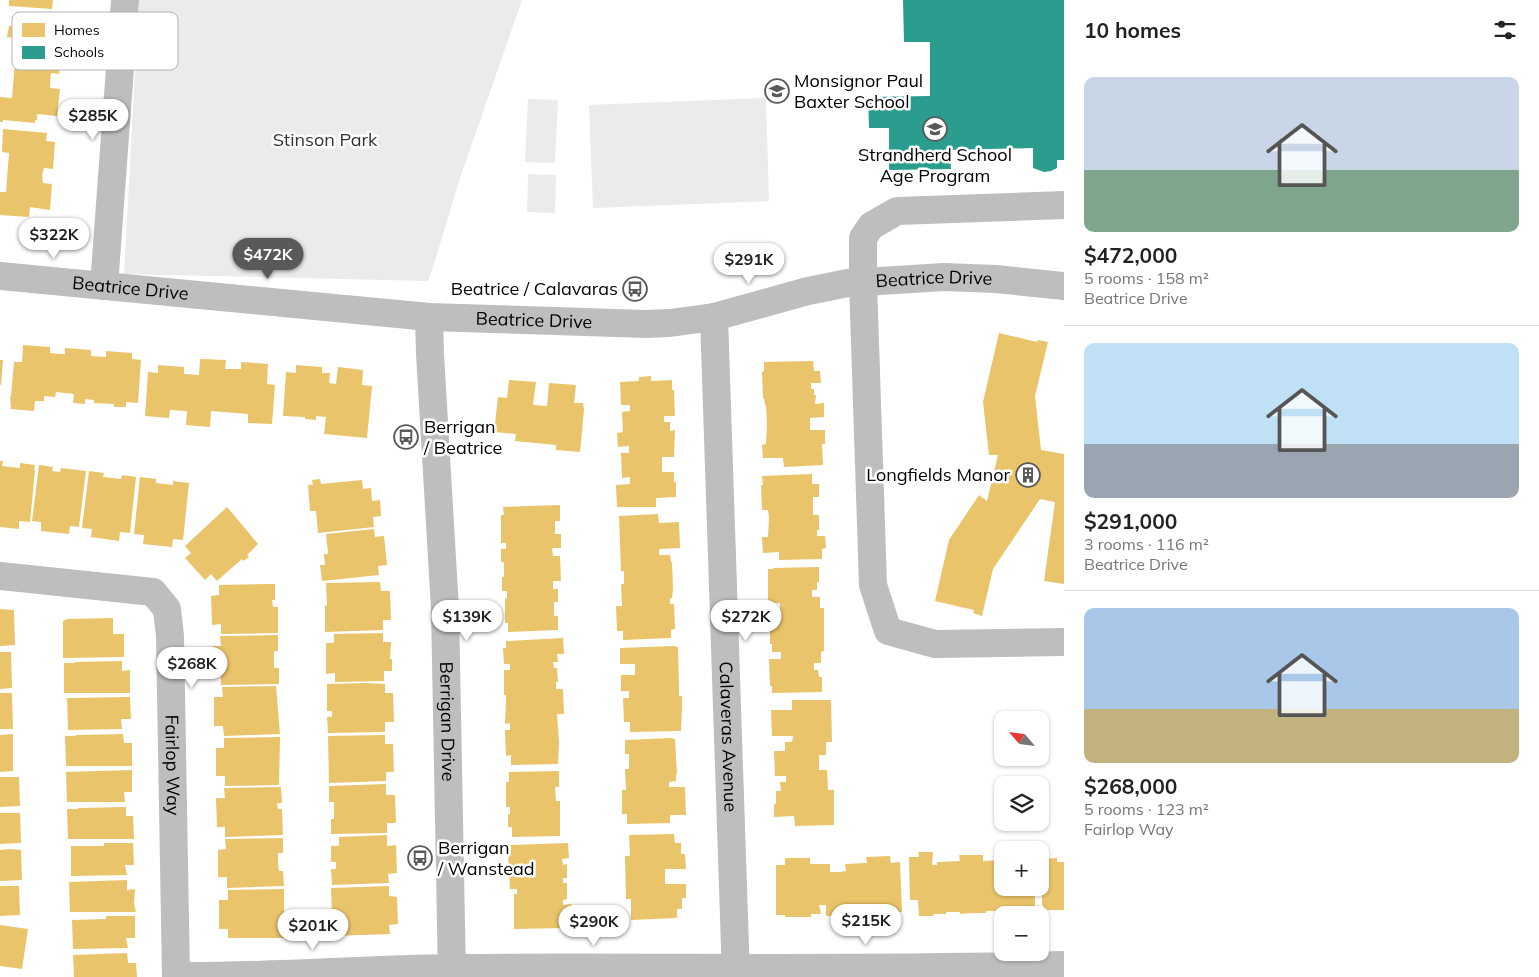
<!DOCTYPE html>
<html lang="en">
<head>
<meta charset="utf-8">
<style>
  body { margin:0; font-family:Mulish,sans-serif; background:#f2f2f2; color:#222; height:100vh; display:flex; flex-direction:column; font-size:19px; white-space:nowrap }
  * { box-sizing:border-box; margin:0 }
  p { font-size:16px; color:#767676 }
  .icon { flex:none; width:28px; height:28px; fill:none; stroke:currentColor; stroke-width:2; stroke-linecap:round; stroke-linejoin:round }
  .map { position:relative; flex:1; overflow:hidden }
  .details { display:flex; flex-direction:column; background:#fff; width:475px }
  .details>* { flex:none }
  .needle { width:32px; rotate:298deg }
  .buttons { position:absolute; left:994px; top:711px; display:grid; gap:10px }
  .buttons a { display:grid; place-items:center; width:55px; height:55px; border-radius:10px; background:#fff; box-shadow:0 1px 4px #0004; font-size:25px }
  .price { position:absolute; translate:-50% -42px; padding:0 11px; border-radius:18px; background:#fff; color:#222; font-size:16px; line-height:32px; filter:drop-shadow(0 1px 2px #0008) }
  .price::after { content:''; position:absolute; left:50%; top:30px; width:15px; height:11px; margin-left:-8px; background:inherit; clip-path:polygon(0 0,100% 0,50% 100%) }
  .price.on { background:#595959; color:#fff }
  ul { padding:0; list-style:none }
  li { display:grid; align-content:center; gap:10px; height:265px; padding:0 20px }
  li+li { border-top:1px solid #e0e0e0 }
  li span { display:grid; place-items:center; height:155px; border-radius:10px; color:#555 }
  li>.icon { margin-inline-start:auto }
  span .icon { width:90px; height:90px; fill:#fffc; stroke-width:1 }
  li b { font-size:21px }
  h2 { display:flex; justify-content:space-between; align-items:center; height:60px; padding:0 20px; font-size:21px }
  main { display:flex; flex:1; min-height:0 }
  .map>svg:first-child { display:block }
</style>
</head>
<body>
<main>
<div class="map">
<svg width="1064" height="977" viewBox="0 0 1064 977">
  <rect width="100%" height="100%" fill="#fff"/>
  <g fill="#ebebeb">
    <polygon points="139,0 522,0 459,181 434,264 428,281 124,274"/>
    <polygon points="766,98 769,201 593,208 589,105"/>
    <polygon points="528,99 558,100 555,163 525,162"/>
    <polygon points="528,174 556,175 555,213 527,212"/>
  </g>
  <g fill="#e9c46a">
    <polygon points="9,0 53,0 52,9 9,6"/>
    <polygon points="14,14 58,18 57,27 64,27 61,54 52,53 51,56 51,58 61,59 59,74 51,73 50,85 50,88 60,89 57,116 37,114 37,120 35,120 35,123 3,120 3,122 0,122 0,97 12,98 17,38 7,37 9,26 13,26"/>
    <polygon points="3,129 47,133 46,141 55,142 53,169 44,168 42,175 43,183 52,184 50,210 30,207 29,217 0,215 0,192 6,192 9,153 2,152"/>
    <polygon points="999,333 1037,342 1038,340 1048,342 1035,396 1041,450 1064,454 1064,584 1044,581 1055,502 1040,499 993,569 982,616 973,613 974,610 935,601 949,540 979,495 987,501 998,455 989,455 983,402"/>
    <polygon points="23,345 50,347 50,353 61,354 65,354 65,348 91,350 91,356 106,357 106,351 132,353 132,359 141,360 138,403 126,402 126,407 114,407 114,404 94,403 94,400 85,399 85,404 73,403 74,394 56,392 55,397 44,396 44,401 35,401 34,411 11,409 10,396 11,396 14,362 22,362"/>
    <polygon points="200,359 226,360 225,369 241,369 241,362 268,364 267,384 275,385 272,424 248,423 248,414 211,411 210,427 186,425 187,411 170,410 169,418 145,416 148,372 158,373 158,365 184,367 184,374 199,375"/>
    <polygon points="0,360 3,360 1,385 0,385"/>
    <polygon points="813,361 814,371 820,371 821,383 811,383 811,389 814,389 814,395 816,395 815,404 824,403 824,417 810,418 810,430 825,430 825,444 822,444 823,465 784,467 783,458 763,458 762,445 766,444 767,425 766,405 765,405 764,398 763,398 762,372 764,371 764,362"/>
    <polygon points="296,365 322,367 322,373 330,373 329,383 336,384 338,367 363,370 362,385 372,386 367,438 324,434 326,417 316,416 316,420 305,419 305,417 283,416 286,372 296,373"/>
    <polygon points="651,376 651,381 672,380 672,390 674,390 675,416 664,416 664,422 670,422 670,431 675,430 674,457 662,457 662,472 674,472 674,482 676,482 676,497 656,498 656,507 617,507 616,485 630,484 630,477 622,478 621,453 629,453 629,446 618,447 617,433 623,432 622,412 630,411 630,405 621,405 620,382 639,381 639,377"/>
    <polygon points="509,380 536,382 533,405 547,406 549,383 576,385 574,403 583,403 584,410 580,452 556,450 556,445 515,441 516,434 494,432 498,397 507,398"/>
    <polygon points="0,461 3,461 2,466 20,468 20,463 35,465 34,470 35,470 30,522 19,521 19,529 0,527"/>
    <polygon points="39,465 53,467 52,471 60,472 61,468 86,471 79,527 70,526 69,534 41,531 41,522 32,521"/>
    <polygon points="89,471 104,473 103,477 121,479 122,475 136,477 130,533 120,532 119,541 91,537 92,529 82,528"/>
    <polygon points="812,474 812,484 819,484 819,497 813,497 813,515 819,515 819,530 817,530 817,536 825,536 826,548 822,549 822,559 779,560 779,552 763,553 762,537 768,537 769,517 768,510 762,510 761,485 763,485 762,476"/>
    <polygon points="140,477 156,479 156,483 173,485 173,481 189,483 183,540 173,539 172,547 143,544 144,535 134,534"/>
    <polygon points="320,479 321,484 362,480 363,489 371,488 372,501 380,500 381,516 373,517 374,527 318,533 316,511 310,511 308,485 313,485 312,480"/>
    <polygon points="560,505 560,521 555,521 555,534 561,534 561,548 552,548 553,556 560,556 561,581 553,581 553,589 558,589 558,602 554,602 554,616 558,616 558,630 508,632 508,623 505,623 505,599 507,598 507,591 502,591 502,577 504,577 504,562 501,562 501,549 506,549 506,543 501,543 501,515 504,515 503,507"/>
    <polygon points="227,507 258,544 247,555 249,557 243,561 242,559 217,581 211,574 205,580 185,558 191,553 185,546"/>
    <polygon points="658,514 659,523 679,522 680,548 659,549 659,555 670,555 671,562 672,562 673,589 672,598 670,598 670,604 674,604 675,629 671,630 671,638 623,640 623,631 617,631 616,606 622,606 621,584 624,584 624,571 621,571 619,516"/>
    <polygon points="374,529 375,537 384,536 387,565 378,566 379,575 322,581 320,565 325,565 324,554 328,554 326,534"/>
    <polygon points="819,567 819,582 817,582 817,590 812,590 812,597 820,597 820,608 824,608 824,651 821,652 821,663 814,663 814,670 818,670 819,677 822,677 822,692 772,693 772,686 770,686 769,659 781,659 781,652 772,652 772,644 770,644 770,618 772,618 772,609 780,609 780,603 768,603 768,569 773,569 773,568"/>
    <polygon points="380,582 381,591 390,591 391,620 383,620 383,630 325,632 325,605 327,606 326,583"/>
    <polygon points="271,584 275,584 275,600 272,600 273,607 278,607 278,633 221,634 221,624 212,625 211,596 219,595 219,585"/>
    <polygon points="0,609 14,610 15,645 0,646"/>
    <polygon points="113,618 113,634 124,634 124,657 63,658 63,621 67,619"/>
    <polygon points="383,633 383,642 391,642 390,659 392,659 392,671 384,671 384,681 335,682 335,673 326,674 326,643 334,643 334,634"/>
    <polygon points="278,635 278,651 274,651 274,668 279,668 279,684 221,685 221,675 213,675 212,646 221,646 220,636"/>
    <polygon points="563,638 564,654 557,654 558,662 553,662 554,668 557,668 558,682 556,682 556,689 563,689 564,714 557,714 559,742 558,764 511,765 511,755 506,756 505,730 510,730 510,723 505,724 506,702 506,695 504,695 504,670 510,670 510,664 504,664 503,648 506,648 506,641"/>
    <polygon points="674,646 678,647 679,689 679,696 682,696 682,709 681,731 630,732 630,722 624,722 623,698 629,698 629,691 621,691 621,675 635,675 635,664 620,664 620,648"/>
    <polygon points="0,652 11,652 12,688 0,689"/>
    <polygon points="122,661 122,671 130,670 130,693 64,693 64,663 75,663 75,662"/>
    <polygon points="367,683 385,684 385,693 393,693 394,722 385,722 385,732 328,733 327,717 332,717 332,711 327,711 327,684"/>
    <polygon points="276,686 280,734 224,736 223,726 214,726 214,697 223,697 222,687"/>
    <polygon points="0,693 12,693 13,729 0,729"/>
    <polygon points="130,697 131,719 121,719 122,729 68,730 67,698"/>
    <polygon points="792,700 831,700 832,742 826,742 826,755 819,755 819,770 827,770 828,790 834,790 834,825 795,826 794,816 774,817 774,804 776,804 776,791 781,791 780,782 786,782 786,776 775,776 774,751 785,751 785,742 792,742 793,736 772,736 771,710 792,710"/>
    <polygon points="13,734 13,771 0,772 0,735"/>
    <polygon points="123,734 124,743 132,743 132,766 66,766 65,736 76,736 76,735"/>
    <polygon points="385,735 385,744 393,744 394,772 386,772 386,781 329,783 328,736"/>
    <polygon points="280,737 279,785 225,786 225,776 216,776 216,748 224,748 224,738"/>
    <polygon points="671,738 675,739 677,774 676,774 676,781 669,782 669,787 685,787 686,815 670,815 670,823 627,824 627,814 622,814 622,790 626,790 625,769 629,769 629,754 625,754 625,740"/>
    <polygon points="132,770 132,792 124,792 125,802 67,802 66,772"/>
    <polygon points="559,771 559,787 555,787 556,801 560,801 560,836 512,837 512,827 508,827 508,814 510,814 510,807 506,807 506,782 509,782 509,772"/>
    <polygon points="0,777 19,777 20,806 0,807"/>
    <polygon points="386,784 386,795 395,795 396,823 387,823 387,833 331,834 331,819 334,819 334,802 329,802 329,786"/>
    <polygon points="277,787 281,787 282,803 277,803 278,809 282,809 283,835 225,837 225,827 217,827 216,798 225,798 224,788"/>
    <polygon points="126,807 126,816 133,816 134,839 68,839 67,809 78,809 78,808"/>
    <polygon points="0,813 20,813 21,843 0,844"/>
    <polygon points="674,834 675,843 681,843 681,854 685,854 686,869 665,869 665,884 686,884 686,898 682,898 682,909 677,909 677,918 631,920 631,899 626,899 625,856 630,856 629,835"/>
    <polygon points="387,835 387,846 396,845 397,873 388,874 389,883 332,885 331,869 336,869 336,862 331,862 331,846 339,846 339,837"/>
    <polygon points="283,838 283,853 278,853 278,863 279,871 283,871 284,886 227,888 227,877 218,877 218,850 226,849 225,839"/>
    <polygon points="104,843 133,843 134,865 125,865 127,875 71,876 71,846 104,846"/>
    <polygon points="568,843 569,858 562,859 563,865 567,864 567,878 563,878 563,883 567,883 567,899 563,900 563,905 572,904 573,919 565,919 565,928 514,929 514,894 517,894 517,889 510,889 508,853 511,853 511,845"/>
    <polygon points="10,849 21,850 22,880 0,881 0,850"/>
    <polygon points="918,852 933,852 932,865 937,865 937,862 960,861 959,855 983,855 983,861 1002,860 1002,888 1035,888 1035,910 999,912 999,911 986,911 986,913 973,913 960,914 960,912 946,912 946,914 933,914 934,916 919,916 918,900 910,900 909,857 919,857"/>
    <polygon points="890,856 891,863 900,862 902,912 892,912 892,915 867,915 867,913 858,913 858,904 852,905 852,916 826,916 826,905 819,905 821,914 811,914 811,917 785,917 785,915 776,915 776,865 785,865 785,858 810,858 810,864 830,864 830,872 839,872 846,871 845,864 867,863 866,857"/>
    <polygon points="1057,858 1057,862 1064,862 1064,910 1043,910 1043,905 1042,905 1042,859"/>
    <polygon points="127,880 127,890 135,889 134,904 136,912 70,912 69,882"/>
    <polygon points="0,886 19,886 20,915 0,916"/>
    <polygon points="389,886 389,896 397,897 398,924 389,925 390,934 333,936 332,921 337,921 337,913 332,913 331,888"/>
    <polygon points="284,889 284,938 228,938 228,929 219,929 219,900 228,900 228,890"/>
    <polygon points="106,916 135,916 135,938 126,938 128,948 73,949 72,920 106,919"/>
    <polygon points="0,925 28,929 22,969 0,966"/>
    <polygon points="127,953 128,963 136,963 137,977 74,977 73,955"/>
  </g>
  <polygon fill="#2a9d8f" points="903,0 1064,0 1064,160 1057,160 1057,168 1051,171 1044,172 1033,168 1033,148 950,150 951,169 889,170 889,128 869,128 868,97 930,96 930,42 904,42"/>
  <g fill="none" stroke-linecap="round" stroke-linejoin="round">
    <g stroke="#bebebe" stroke-width="28">
      <polyline points="1064,205 897,211 871,226 863,238 863,282 873,585 888,631 935,644 1064,642"/>
      <path id="s1" d="M0 276 429 317 646 324 670 323 714 317 808 291 848 283 944 277 996 279 1064 286"/>
      <polyline points="104,286 125,0"/>
      <path id="s2" d="M429 317 430 354 445 609 452 977"/>
      <path id="s3" d="M714 317 736 977"/>
      <path id="s4" d="M0 576 153 592 167 609 170 636 176 977"/>
      <path d="M176 976C268 977 360 969 452 968 656 966 860 971 1064 965"/>
    </g>
  </g>
  <defs>
    <g id="school-ring" transform="scale(1.25)"><circle r="9.5" fill="#fff" stroke="#595959" stroke-width="1.5"/><path d="M0-5L7-2L0 1L-7-2ZM-4 1L0 2.5L4 1V4Q0 6-4 4Z" fill="#595959"/></g>
    <g id="bus-ring" transform="scale(1.25)"><circle r="9.5" fill="#fff" stroke="#595959" stroke-width="1.5"/><path d="M-5-6H5V4H4V6H2V4H-2V6H-4V4H-5ZM-3.5-4V0h7V-4ZM-3.5 1.2v1.5H-2V1.2ZM2 1.2v1.5H3.5V1.2Z" fill="#595959"/></g>
    <g id="building-ring" transform="scale(1.25)"><circle r="9.5" fill="#fff" stroke="#595959" stroke-width="1.5"/><path d="M-4-6H4V6H1V3H-1V6H-4ZM-2.5-4.3h1.7v1.8h-1.7ZM.8-4.3h1.7v1.8H.8ZM-2.5-1h1.7V.8h-1.7ZM.8-1h1.7V.8H.8Z" fill="#595959"/></g>
  </defs>
  <g fill-rule="evenodd">
    <use href="#school-ring" x="777" y="91"/>
    <use href="#school-ring" x="935" y="129"/>
    <use href="#bus-ring" x="635" y="289"/>
    <use href="#bus-ring" x="406" y="437"/>
    <use href="#building-ring" x="1028" y="475"/>
    <use href="#bus-ring" x="420" y="858"/>
  </g>
  <g text-anchor="middle" stroke-width="5" stroke-linejoin="round" paint-order="stroke">
    <g font-size="18" fill="#000" stroke="#fff" text-anchor="start">
      <text x="794" y="87">Monsignor Paul<tspan x="794" dy="21">Baxter School</tspan></text>
      <text x="935" y="161" text-anchor="middle">Strandherd School<tspan x="935" dy="21">Age Program</tspan></text>
      <text x="618" y="295" text-anchor="end">Beatrice / Calavaras</text>
      <text x="424" y="433">Berrigan<tspan x="424" dy="21">/ Beatrice</tspan></text>
      <text x="1010" y="481" text-anchor="end">Longfields Manor</text>
      <text x="438" y="854">Berrigan<tspan x="438" dy="21">/ Wanstead</tspan></text>
    </g>
    <g font-size="18" fill="#323232" stroke="#fff">
      <text x="325" y="146">Stinson Park</text>
    </g>
    <g font-size="18" fill="#000" stroke="#fff">
      <text dy="6" stroke="none"><textPath href="#s1" startOffset="941">Beatrice Drive</textPath></text>
      <text dy="6" stroke="none"><textPath href="#s1" startOffset="131">Beatrice Drive</textPath></text>
      <text dy="6" stroke="none"><textPath href="#s1" startOffset="536">Beatrice Drive</textPath></text>
      <text dy="6" stroke="none"><textPath href="#s2" startOffset="405">Berrigan Drive</textPath></text>
      <text dy="6" stroke="none"><textPath href="#s3" startOffset="420">Calaveras Avenue</textPath></text>
      <text dy="6" stroke="none"><textPath href="#s4" startOffset="332">Fairlop Way</textPath></text>
    </g>
  </g>
  <rect x="12" y="12" width="166" height="58" rx="8" fill="#fff" stroke="#b2b2b2" stroke-width="1"/>
  <rect x="22" y="23" width="23" height="14" fill="#e9c46a"/>
  <rect x="22" y="46" width="23" height="13" fill="#2a9d8f"/>
  <g font-size="14" fill="#000">
    <text x="54" y="35">Homes</text>
    <text x="54" y="57">Schools</text>
  </g>
</svg>
<div class="buttons">
<a><svg class="needle" viewBox="-14 -14 28 28"><path d="M0-13l5 13h-10z" fill="#e53935"/><path d="M0 13l5-13h-10z" fill="#767676"/></svg></a>
<a><svg class="icon" aria-label="layers" viewBox="0 0 24 24"><path d="M12 4l9 5-9 5-9-5zM3 14l9 5 9-5"/></svg></a>
<a>+</a>
<a>−</a>
</div>
<b class="price" style="left:93px;top:141px">$285K</b>
<b class="price" style="left:54px;top:260px">$322K</b>
<b class="price on" style="left:268px;top:280px">$472K</b>
<b class="price" style="left:749px;top:285px">$291K</b>
<b class="price" style="left:467px;top:642px">$139K</b>
<b class="price" style="left:746px;top:642px">$272K</b>
<b class="price" style="left:192px;top:689px">$268K</b>
<b class="price" style="left:866px;top:946px">$215K</b>
<b class="price" style="left:594px;top:947px">$290K</b>
<b class="price" style="left:313px;top:951px">$201K</b>
</div>
<section class="details">
<h2>10 homes<svg class="icon" aria-label="filters" viewBox="0 0 24 24"><path d="M4 7h16M4 17h16"/><circle cx="9" cy="7" r="2"/><circle cx="15" cy="17" r="2"/></svg></h2>
<ul>
<li><span style="background:linear-gradient(#c9d6e8 60%,#7fa58c 0)"><svg class="icon" aria-label="home" viewBox="0 0 24 24"><path d="M3 11l9-7 9 7M6 9v11h12V9"/></svg></span><div><b>$472,000</b><p>5 rooms · 158 m²</p><p>Beatrice Drive</p></div></li>
<li><span style="background:linear-gradient(#bfe0f5 65%,#9aa5b1 0)"><svg class="icon" aria-label="home" viewBox="0 0 24 24"><path d="M3 11l9-7 9 7M6 9v11h12V9"/></svg></span><div><b>$291,000</b><p>3 rooms · 116 m²</p><p>Beatrice Drive</p></div></li>
<li><span style="background:linear-gradient(#a9c7e8 65%,#c2b280 0)"><svg class="icon" aria-label="home" viewBox="0 0 24 24"><path d="M3 11l9-7 9 7M6 9v11h12V9"/></svg></span><div><b>$268,000</b><p>5 rooms · 123 m²</p><p>Fairlop Way</p></div></li>
</ul>
</section>
</main>
</body>
</html>
